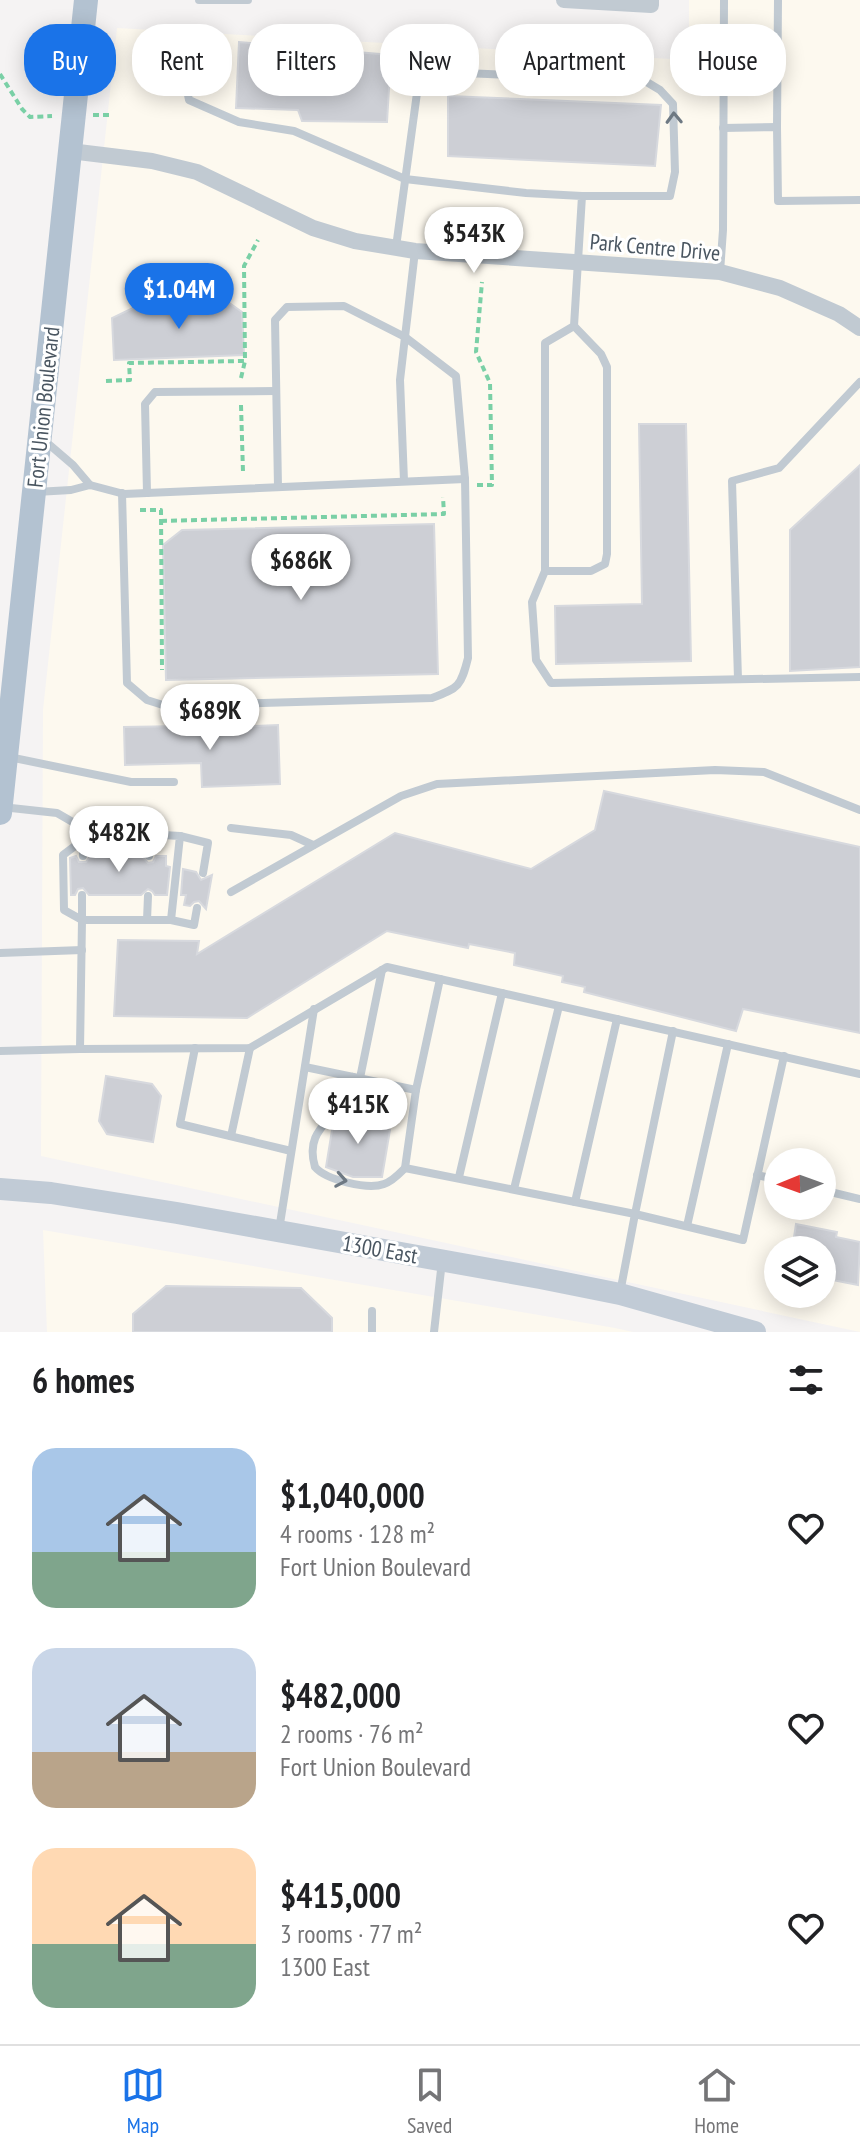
<!DOCTYPE html>
<html lang="en">
<head>
<meta charset="utf-8">
<style>
  body { margin:0; font-family:"PT Sans Narrow",sans-serif; background:#f2f2f2; color:#202124; height:100vh; display:flex; flex-direction:column; font-size:30px; white-space:nowrap }
  * { box-sizing:border-box; margin:0 }
  p { font-size:26px; color:#757577 }
  .icon { flex:none; width:44px; height:44px; fill:none; stroke:currentColor; stroke-width:2; stroke-linecap:round; stroke-linejoin:round }
  .map { position:relative; height:1332px; overflow:hidden }
  .panel { display:flex; flex-direction:column; background:#fff; flex:1 }
  .panel>* { flex:none }
  .hud { position:absolute; left:24px; top:24px; width:812px; height:72px; display:flex; gap:16px }
  .needle { width:52px; rotate:269deg }
  .fabs { position:absolute; left:764px; top:1148px; display:grid; gap:16px }
  .fabs a { display:grid; place-items:center; width:72px; height:72px; border-radius:50%; background:#fff; box-shadow:0 4px 20px #0003; font-size:40px }
  .price { position:absolute; translate:-50% -68px; padding:0 18px; border-radius:28px; background:#fff; color:#222; font-size:26px; line-height:52px; filter:drop-shadow(0 2px 4px #0008) }
  .price::after { content:''; position:absolute; left:50%; top:48px; width:24px; height:18px; margin-left:-12px; background:inherit; clip-path:polygon(0 0,100% 0,50% 100%) }
  .price.selected { background:#1a73e8; color:#fff }
  ul { padding:0; list-style:none }
  li { display:flex; align-items:center; gap:24px; height:200px; padding:0 32px }
  li span { display:grid; place-items:center; flex:none; width:224px; height:160px; border-radius:24px; color:#555 }
  li>.icon { margin-inline-start:auto }
  span .icon { width:96px; height:96px; fill:#fffc; stroke-width:1 }
  li b { font-size:34px }
  h2 { display:flex; justify-content:space-between; align-items:center; height:96px; padding:0 32px; font-size:34px }
  .tag { padding:0 28px; border-radius:32px; background:#fff; box-shadow:0 4px 20px #0003; font-size:28px; line-height:72px }
  .tag.selected { background:#1a73e8; color:#fff }
  .tabs { display:flex; justify-content:space-around; align-items:center; height:112px; border-top:2px solid #e0e0e0; background:#fff; font-size:22px; color:#757577 }
  .tabs a { display:grid; justify-items:center; gap:4px }
  .tabs .selected { color:#1a73e8 }
  .map>svg:first-child { display:block }
</style>
</head>
<body>
<div class="map">
<svg width="860" height="1332" viewBox="0 0 860 1332">
  <rect width="100%" height="100%" fill="#f5f3f3"/>
  <g fill="#fdf9ef" fill-rule="evenodd">
    <path d="M689 0H860V1332L41 1156 43 710 117 28 689 60ZM778 1162H822V1206H778ZM778 1250H822V1294H778Z"/>
    <polygon points="43,1230 615,1328 633,1332 47,1332"/>
  </g>
  <g fill="#cdcfd5" stroke="#d7d9de" stroke-width="2">
    <polygon points="239,42 391,55 387,122 302,121 298,110 236,108"/>
    <polygon points="448,96 661,105 655,166 448,156"/>
    <polygon points="221,297 242,312 244,355 114,360 112,318 135,307"/>
    <polygon points="639,424 686,424 691,661 556,664 555,606 642,604"/>
    <polygon points="860,465 860,667 790,671 790,530"/>
    <polygon points="434,524 438,674 166,680 163,545 182,530"/>
    <polygon points="278,725 280,784 202,787 201,763 125,765 124,727 184,726 184,729"/>
    <polygon points="604,791 860,847 860,1033 743,1009 736,1031 584,992 585,987 562,982 563,976 514,965 515,953 469,944 468,948 387,931 247,1018 114,1016 118,940 199,941 197,954 395,833 531,869 595,830"/>
    <polygon points="99,848 131,848 131,856 142,856 148,863 153,862 156,856 166,856 166,866 170,867 167,895 155,895 152,891 148,889 141,895 89,895 83,888 78,889 75,895 71,895 70,858 76,856 79,862 86,862 90,856 99,856"/>
    <polygon points="183,869 196,872 201,880 212,875 206,909 199,901 194,902 190,906 184,905 186,895 181,895"/>
    <polygon points="106,1076 152,1084 161,1096 153,1142 107,1134 99,1121"/>
    <polygon points="347,1112 382,1118 380,1128 390,1130 382,1177 353,1177 326,1167 333,1124 337,1120 345,1121"/>
    <polygon points="796,1224 837,1232 836,1237 860,1242 858,1285 822,1278 822,1250 792,1250"/>
    <polygon points="166,1286 301,1288 332,1318 332,1332 133,1332 133,1314"/>
  </g>
  <g fill="none" stroke-linecap="round" stroke-linejoin="round">
    <g stroke="#7ad0a6" stroke-width="4" stroke-dasharray="6 4" stroke-linecap="butt">
      <polyline points="0,74 22,109 30,117 52,116"/>
      <polyline points="93,115 110,115"/>
      <polyline points="241,378 245,361"/>
      <polyline points="106,381 130,380 129,363 245,361 244,266 258,240"/>
      <polyline points="241,405 243,472"/>
      <polyline points="477,485 492,485 490,383 476,352 482,282"/>
      <polyline points="140,510 161,510 162,670"/>
      <polyline points="161,521 444,514 443,497"/>
    </g>
    <g stroke="#c1cad2" stroke-width="8">
      <polyline points="199,0 248,0"/>
      <polyline points="190,48 185,80 189,100 239,122 294,131 405,179 526,193 582,196 574,326 545,343 545,571 532,602 536,660 551,683 860,677"/>
      <polyline points="777,127 778,0"/>
      <polyline points="723,128 777,127 778,201 860,200"/>
      <polyline points="396,247 420,71 645,81 660,90 673,104 675,172 670,196 582,196"/>
      <polyline points="720,272 723,230 724,0"/>
      <polyline points="45,441 73,465 90,485"/>
      <polyline points="404,481 400,380 415,251"/>
      <polyline points="36,492 71,490 90,485 124,494 465,479"/>
      <path d="M122 493 127 683 147 700 166 706 432 698C459 688 461 686 468 658L465 479 456 376 405 337 344 306 287 307 275 320 278 487"/>
      <polyline points="147,493 145,404 155,392 276,391"/>
      <polyline points="545,571 591,571 605,564 607,554 607,367 601,354 574,326"/>
      <polyline points="738,679 732,481 779,468 860,382"/>
      <polyline points="9,757 131,782 174,782"/>
      <polyline points="231,828 291,835 313,845"/>
      <polyline points="180,836 208,843 203,873"/>
      <polyline points="83,856 83,837"/>
      <polyline points="149,856 149,836"/>
      <polyline points="231,892 401,796 437,784 715,770 764,772 860,810"/>
      <polyline points="82,895 82,920 64,910 63,855 83,840"/>
      <polyline points="147,920 148,896"/>
      <polyline points="171,920 194,925 197,908"/>
      <polyline points="0,953 82,950"/>
      <polyline points="673,1031 635,1214 743,1240 784,1056"/>
      <polyline points="195,1048 180,1124 291,1151"/>
      <polyline points="80,1049 250,1048 387,967 860,1074"/>
      <polyline points="0,1051 80,1049 82,920 171,920 180,836 96,831 83,828 57,813 2,807"/>
      <polyline points="305,1067 416,1090 405,1168 635,1214 620,1293"/>
      <path d="M353 1077C350 1085 348 1093 343 1101 328 1124 305 1133 315 1167 326 1180 368 1190 384 1184 393 1181 399 1174 405 1168"/>
      <polyline points="360,1078 382,970"/>
      <polyline points="416,1090 440,979"/>
      <polyline points="231,1136 250,1048"/>
      <polyline points="757,1175 778,1180"/>
      <polyline points="459,1177 502,993"/>
      <polyline points="514,1189 559,1006"/>
      <polyline points="822,1190 860,1199"/>
      <polyline points="575,1202 617,1019"/>
      <polyline points="687,1226 728,1044"/>
      <polyline points="279,1230 314,1009"/>
      <polyline points="372,1332 372,1311"/>
      <polyline points="434,1332 442,1261"/>
    </g>
    <g stroke="#c1cad2" stroke-width="16">
      <polyline points="564,0 651,5 651,0"/>
      <polyline points="70,151 152,161 197,172 313,228 355,241 415,251 720,272 780,288 839,314 860,328"/>
    </g>
    <polyline stroke="#c1cbd6" stroke-width="22" points="0,1189 51,1193 177,1213 540,1278 620,1294 755,1332"/>
    <polyline stroke="#b3c2d1" stroke-width="24" points="0,813 86,0"/>
  </g>
  <defs><path id="oneway-chevron" d="M-2-3.5L2.5 0L-2 3.5" fill="none" stroke-width="1.6" stroke-linecap="round" stroke-linejoin="round" transform="scale(2)"/></defs>
  <g stroke="#6e7983">
    <use href="#oneway-chevron" transform="translate(674 118) rotate(-92)"/>
    <use href="#oneway-chevron" transform="translate(341 1180) rotate(10)"/>
  </g>
  <g text-anchor="middle" stroke-width="6" stroke-linejoin="round" paint-order="stroke">
    <g font-size="22" fill="#4a5661" stroke="#fff">
      <text transform="translate(655 247) rotate(5)" y="8">Park Centre Drive</text>
      <text transform="translate(43 407) rotate(-84)" y="8">Fort Union Boulevard</text>
      <text transform="translate(380 1249) rotate(10)" y="8">1300 East</text>
    </g>
  </g>
</svg>
<div class="fabs">
<a><svg class="needle" viewBox="-14 -14 28 28"><path d="M0-13l5 13h-10z" fill="#e53935"/><path d="M0 13l5-13h-10z" fill="#757577"/></svg></a>
<a><svg class="icon" aria-label="layers" viewBox="0 0 24 24"><path d="M12 4l9 5-9 5-9-5zM3 14l9 5 9-5"/></svg></a>
</div>
<b class="price" style="left:474px;top:275px">$543K</b>
<b class="price selected" style="left:179px;top:331px">$1.04M</b>
<b class="price" style="left:301px;top:602px">$686K</b>
<b class="price" style="left:210px;top:752px">$689K</b>
<b class="price" style="left:119px;top:874px">$482K</b>
<b class="price" style="left:358px;top:1146px">$415K</b>
<div class="hud">
<a class="tag selected">Buy</a>
<a class="tag">Rent</a>
<a class="tag">Filters</a>
<a class="tag">New</a>
<a class="tag">Apartment</a>
<a class="tag">House</a>
</div>
</div>
<section class="panel">
<h2>6 homes<svg class="icon" aria-label="filters" viewBox="0 0 24 24"><path d="M4 7h16M4 17h16"/><circle cx="9" cy="7" r="2"/><circle cx="15" cy="17" r="2"/></svg></h2>
<ul>
<li><span style="background:linear-gradient(#a9c7e8 65%,#7fa58c 0)"><svg class="icon" aria-label="home" viewBox="0 0 24 24"><path d="M3 11l9-7 9 7M6 9v11h12V9"/></svg></span><div><b>$1,040,000</b><p>4 rooms · 128 m²</p><p>Fort Union Boulevard</p></div><svg class="icon" aria-label="heart" viewBox="0 0 24 24"><path d="M12 20l-8-8c-3-5 5-10 8-4 3-6 11-1 8 4z"/></svg></li>
<li><span style="background:linear-gradient(#c9d6e8 65%,#b9a48a 0)"><svg class="icon" aria-label="home" viewBox="0 0 24 24"><path d="M3 11l9-7 9 7M6 9v11h12V9"/></svg></span><div><b>$482,000</b><p>2 rooms · 76 m²</p><p>Fort Union Boulevard</p></div><svg class="icon" aria-label="heart" viewBox="0 0 24 24"><path d="M12 20l-8-8c-3-5 5-10 8-4 3-6 11-1 8 4z"/></svg></li>
<li><span style="background:linear-gradient(#ffd9b3 60%,#7fa58c 0)"><svg class="icon" aria-label="home" viewBox="0 0 24 24"><path d="M3 11l9-7 9 7M6 9v11h12V9"/></svg></span><div><b>$415,000</b><p>3 rooms · 77 m²</p><p>1300 East</p></div><svg class="icon" aria-label="heart" viewBox="0 0 24 24"><path d="M12 20l-8-8c-3-5 5-10 8-4 3-6 11-1 8 4z"/></svg></li>
</ul>
</section>
<nav class="tabs">
<a class="selected"><svg class="icon" aria-label="map" viewBox="0 0 24 24"><path d="M3 6l6-2 6 2 6-2v14l-6 2-6-2-6 2zM9 4v14M15 6v14"/></svg>Map</a>
<a><svg class="icon" aria-label="saved" viewBox="0 0 24 24"><path d="M7 4h10v16l-5-4-5 4z"/></svg>Saved</a>
<a><svg class="icon" aria-label="home" viewBox="0 0 24 24"><path d="M3 11l9-7 9 7M6 9v11h12V9"/></svg>Home</a>
</nav>
</body>
</html>
